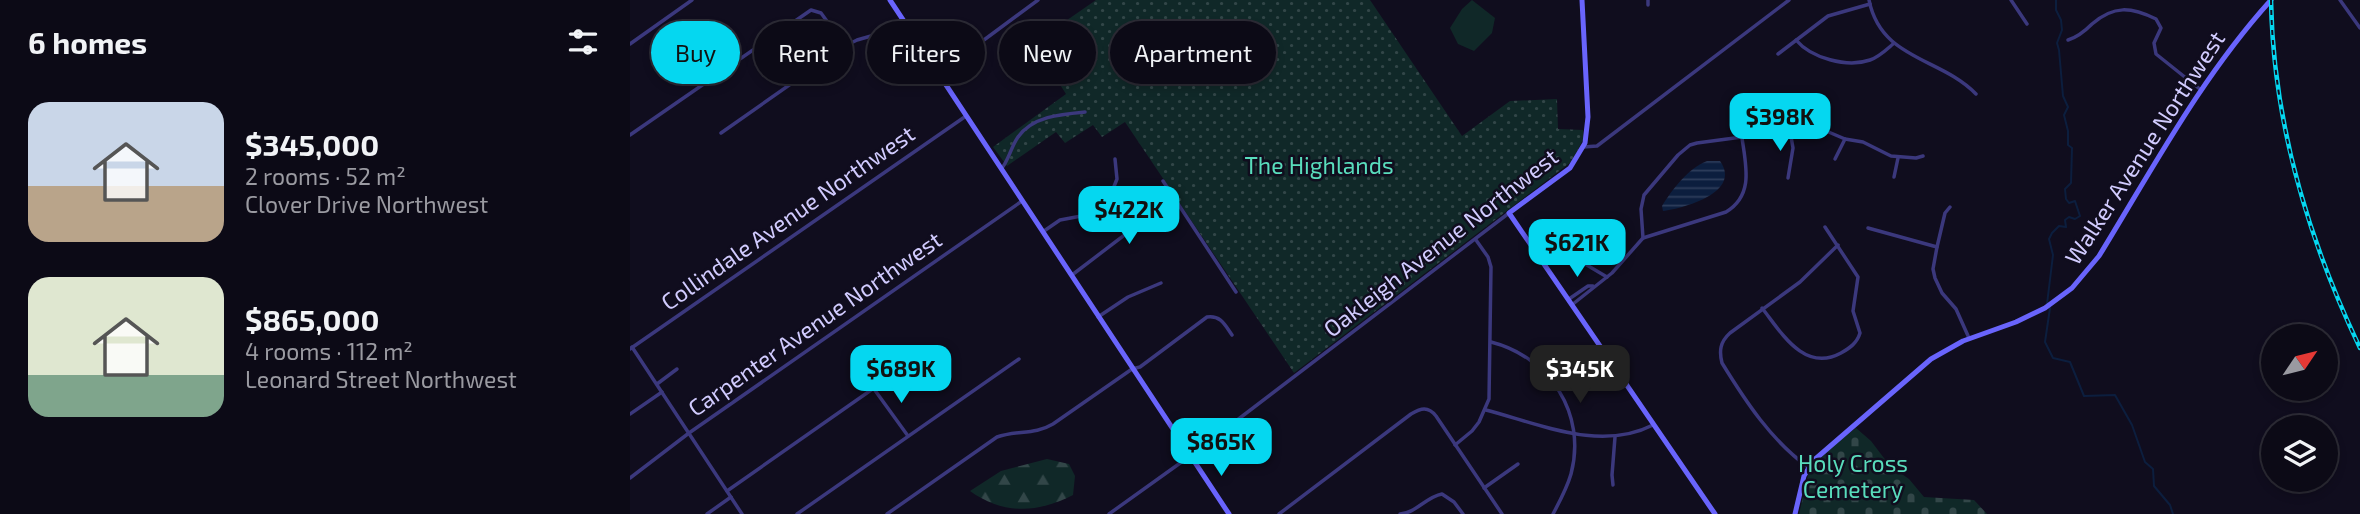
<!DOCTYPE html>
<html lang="en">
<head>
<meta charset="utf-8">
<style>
  body { margin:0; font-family:"Exo 2",sans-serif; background:#1a1823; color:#f1f3f6; height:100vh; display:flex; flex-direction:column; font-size:26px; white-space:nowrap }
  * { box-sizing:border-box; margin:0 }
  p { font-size:23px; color:#9a9aa1 }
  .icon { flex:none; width:38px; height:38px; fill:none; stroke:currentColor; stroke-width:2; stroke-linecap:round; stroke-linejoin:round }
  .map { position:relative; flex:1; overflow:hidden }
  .side { display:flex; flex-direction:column; background:#0c0a16; width:630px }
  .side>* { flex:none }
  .banner { position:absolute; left:21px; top:21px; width:665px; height:63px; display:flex; gap:14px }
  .needle { width:46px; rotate:55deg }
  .buttons { position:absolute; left:1631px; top:324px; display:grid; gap:14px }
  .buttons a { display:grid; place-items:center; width:77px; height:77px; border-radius:50%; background:#0c0a16; box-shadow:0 4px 10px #0003,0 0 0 2px #2c2b35; font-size:35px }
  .price { position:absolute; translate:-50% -60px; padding:0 16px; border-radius:14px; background:#05d7f0; color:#111; font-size:23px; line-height:46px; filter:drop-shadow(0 2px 4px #0008) }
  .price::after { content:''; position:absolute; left:50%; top:42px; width:21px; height:16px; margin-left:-10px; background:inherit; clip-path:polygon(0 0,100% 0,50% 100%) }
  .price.on { background:#222; color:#fff }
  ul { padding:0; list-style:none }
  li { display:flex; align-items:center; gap:21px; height:175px; padding:0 28px }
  li span { display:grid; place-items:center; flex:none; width:196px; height:140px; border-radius:21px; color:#555 }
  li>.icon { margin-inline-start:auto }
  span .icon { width:84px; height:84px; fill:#fffc; stroke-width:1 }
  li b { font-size:30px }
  h2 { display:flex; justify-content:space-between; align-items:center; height:84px; padding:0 28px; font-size:30px }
  .pill { padding:0 24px; border-radius:32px; background:#0c0a16; box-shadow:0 4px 10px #0003,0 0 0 2px #2c2b35; font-size:24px; line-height:63px }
  .pill.on { background:#05d7f0; color:#111 }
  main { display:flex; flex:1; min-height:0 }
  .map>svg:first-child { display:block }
</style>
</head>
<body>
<main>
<section class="side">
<h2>6 homes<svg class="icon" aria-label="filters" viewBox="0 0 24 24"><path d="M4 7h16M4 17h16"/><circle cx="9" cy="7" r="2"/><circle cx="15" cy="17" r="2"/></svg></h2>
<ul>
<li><span style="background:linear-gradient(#c9d6e8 60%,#b9a48a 0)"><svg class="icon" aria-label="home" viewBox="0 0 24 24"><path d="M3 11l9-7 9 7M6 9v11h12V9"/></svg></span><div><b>$345,000</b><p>2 rooms · 52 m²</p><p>Clover Drive Northwest</p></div></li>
<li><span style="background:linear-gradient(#dfe7d0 70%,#7fa58c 0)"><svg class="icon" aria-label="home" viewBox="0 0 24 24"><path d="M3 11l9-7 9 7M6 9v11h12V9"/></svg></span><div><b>$865,000</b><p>4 rooms · 112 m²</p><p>Leonard Street Northwest</p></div></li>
</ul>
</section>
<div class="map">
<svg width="1730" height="514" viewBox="0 0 1730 514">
  <defs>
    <pattern id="forest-firs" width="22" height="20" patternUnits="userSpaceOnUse" patternTransform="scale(1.75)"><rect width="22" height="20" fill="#102828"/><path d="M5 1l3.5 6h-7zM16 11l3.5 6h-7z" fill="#324648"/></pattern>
    <pattern id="cemetery-stones" width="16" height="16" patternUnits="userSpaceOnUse" patternTransform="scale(1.75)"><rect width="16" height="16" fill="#102828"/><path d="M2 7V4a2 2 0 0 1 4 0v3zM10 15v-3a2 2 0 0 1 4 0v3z" fill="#324648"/></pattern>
    <pattern id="park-dots" width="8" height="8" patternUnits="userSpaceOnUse" patternTransform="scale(1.75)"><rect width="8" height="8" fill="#102828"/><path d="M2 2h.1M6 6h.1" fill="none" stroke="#324648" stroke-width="1.8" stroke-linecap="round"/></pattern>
    <pattern id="water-rules" width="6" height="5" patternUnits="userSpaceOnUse" patternTransform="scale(1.75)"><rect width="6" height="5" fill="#0c1e3e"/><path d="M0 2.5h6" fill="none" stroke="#2e3d5b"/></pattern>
  </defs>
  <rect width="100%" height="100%" fill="#100d1e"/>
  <polygon fill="#102828" points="842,0 865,18 862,33 844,51 828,44 820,28 832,9"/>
  <path fill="url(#forest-firs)" d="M417 459 439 464 445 476 443 495C406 514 372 514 340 491L371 471Z"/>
  <polygon fill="url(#cemetery-stones)" points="1226,428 1241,441 1260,466 1279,479 1294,497 1344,500 1357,514 1169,514 1179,471 1200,448"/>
  <polygon fill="url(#park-dots)" points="466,0 740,0 832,136 880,101 927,99 928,129 953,130 954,138 941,162 664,373 495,122 472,137 463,125 435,143 426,132 377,166 363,147 436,94 429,83 456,64 430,25"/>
  <path fill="url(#water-rules)" d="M1077 161H1090C1112 192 1055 208 1033 211L1032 206C1042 189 1059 168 1077 161Z"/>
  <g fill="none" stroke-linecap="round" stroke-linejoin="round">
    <g stroke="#0c1e3e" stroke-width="2">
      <polyline points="1417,304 1423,255 1419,239 1422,233 1429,226 1436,227 1435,220 1439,217 1445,219 1450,216 1445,201 1439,203 1436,199 1435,189 1441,183 1442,148 1438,145 1438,131 1434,115 1438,107 1433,96 1429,50 1427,43 1432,30 1431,20 1426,10 1426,0"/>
      <polyline points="1420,308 1415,342 1423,358 1440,362 1454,396 1485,395 1502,425 1515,462 1523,469 1524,486 1540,505 1543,514"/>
    </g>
    <g stroke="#3b387d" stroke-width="3.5">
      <polyline points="1018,0 1018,5"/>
      <path d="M1239 0C1251 60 1310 57 1346 94"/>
      <polyline points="1381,0 1397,24"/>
      <polyline points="1710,0 1730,28"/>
      <path d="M1166 40C1181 58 1217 68 1240 60 1249 57 1256 50 1263 44"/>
      <path d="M1438 40C1448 37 1455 31 1462 24 1484 5 1501 7 1526 19L1531 28 1524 43 1526 54 1571 90"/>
      <polyline points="0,44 62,0"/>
      <polyline points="1148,54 1198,16 1240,4"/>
      <polyline points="308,74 408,0"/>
      <polyline points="91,133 215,46 227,40 255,32 273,19"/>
      <polyline points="0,135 181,10 191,13 215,46"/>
      <polyline points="953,147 967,146 1159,0"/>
      <polyline points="1205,159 1215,139"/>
      <path d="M372 168C379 159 381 147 388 137 403 116 432 114 455 112"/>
      <polyline points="1264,177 1268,158"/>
      <polyline points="1158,178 1163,148 1159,125"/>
      <polyline points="533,181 606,292"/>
      <polyline points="1320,207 1315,213 1307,247 1303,269 1305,278 1312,293 1326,309 1339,338"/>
      <polyline points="1238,228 1307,247"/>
      <polyline points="414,231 430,220 462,214 477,204 487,179 485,159"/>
      <polyline points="930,234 950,261 977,277"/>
      <path d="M1013 238 1096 212C1124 195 1116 166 1112 138"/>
      <polyline points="442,275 543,198"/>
      <polyline points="939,299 958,286 963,286"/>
      <polyline points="943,304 982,273 1013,238 1011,209 1014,195 1048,155 1060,145 1067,143 1112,137 1149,126 1175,122 1215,139 1233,142 1261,156 1286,158 1293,156"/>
      <path d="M1132 308C1151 332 1174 373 1211 353 1220 348 1227 343 1230 333L1223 311 1228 277 1195 227"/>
      <polyline points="468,317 498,297 531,283"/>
      <path d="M861 342C920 357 957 414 941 474 937 488 930 501 923 514"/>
      <polyline points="2,347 112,514"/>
      <polyline points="0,349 336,116"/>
      <polyline points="27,384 47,369"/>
      <polyline points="244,389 278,436"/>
      <path d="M856 410C910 424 970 452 1023 425"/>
      <polyline points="0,414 32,392"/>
      <polyline points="825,445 842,431 849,422 859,399 861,267 858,257 846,240"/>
      <path d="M1178 467C1141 440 1116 402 1092 363 1089 351 1090 342 1100 333L1170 282 1208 245"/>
      <polyline points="0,478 59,433 392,201"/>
      <polyline points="983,485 982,475 985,437"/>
      <polyline points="854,488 888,464"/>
      <polyline points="97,491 284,360"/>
      <polyline points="77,514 101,497"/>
      <polyline points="167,514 389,359"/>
      <path d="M257 514 367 437C386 430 405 435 423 424L502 369 510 367 577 317C591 315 595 325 602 335"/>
      <polyline points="479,514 560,456 879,213"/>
      <path d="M649 514 781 414C791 408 798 406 806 416L872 514"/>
      <path d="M770 514C786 513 796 497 812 494L824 502 833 514"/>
    </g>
    <g stroke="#6964fc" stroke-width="5">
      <polyline points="260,0 599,514"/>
      <polyline points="952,0 958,117 955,143 940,168 879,213 1085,514"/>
      <path d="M1165 514 1174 476 1183 461 1301 359 1333 341 1386 322 1415 308 1442 288 1469 256C1523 168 1572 76 1641 0"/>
    </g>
    <g stroke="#05d7f0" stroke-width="4.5">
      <path id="rail" d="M1641 0C1643 122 1678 239 1730 348"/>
    </g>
    <use href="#rail" stroke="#100d1e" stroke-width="2" stroke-dasharray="5" stroke-linecap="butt"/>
  </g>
  <g text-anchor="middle" stroke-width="5" stroke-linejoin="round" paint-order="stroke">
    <g font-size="23" fill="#d1cbfe" stroke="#100d1e">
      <text transform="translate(1515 148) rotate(-57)" y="8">Walker Avenue Northwest</text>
      <text transform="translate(158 218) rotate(-35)" y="8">Collindale Avenue Northwest</text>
      <text transform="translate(811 243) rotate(-38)" y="8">Oakleigh Avenue Northwest</text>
      <text transform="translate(185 324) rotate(-35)" y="8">Carpenter Avenue Northwest</text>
    </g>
    <g font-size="23" fill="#59dcbc" stroke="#100d1e">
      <text x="689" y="174">The Highlands</text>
      <text x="1223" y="472">Holy Cross<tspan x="1223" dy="26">Cemetery</tspan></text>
    </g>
  </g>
</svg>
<div class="buttons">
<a><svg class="needle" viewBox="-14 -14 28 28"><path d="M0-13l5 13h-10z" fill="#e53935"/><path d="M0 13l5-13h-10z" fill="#9a9aa1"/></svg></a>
<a><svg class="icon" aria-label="layers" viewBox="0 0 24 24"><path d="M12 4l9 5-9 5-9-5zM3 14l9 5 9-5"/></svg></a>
</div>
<b class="price" style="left:1150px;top:153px">$398K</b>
<b class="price" style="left:499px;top:246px">$422K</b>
<b class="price" style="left:947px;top:279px">$621K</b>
<b class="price" style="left:271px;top:405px">$689K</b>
<b class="price on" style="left:950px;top:405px">$345K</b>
<b class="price" style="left:591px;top:478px">$865K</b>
<div class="banner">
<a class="pill on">Buy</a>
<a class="pill">Rent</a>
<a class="pill">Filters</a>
<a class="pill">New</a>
<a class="pill">Apartment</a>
</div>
</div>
</main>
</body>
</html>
